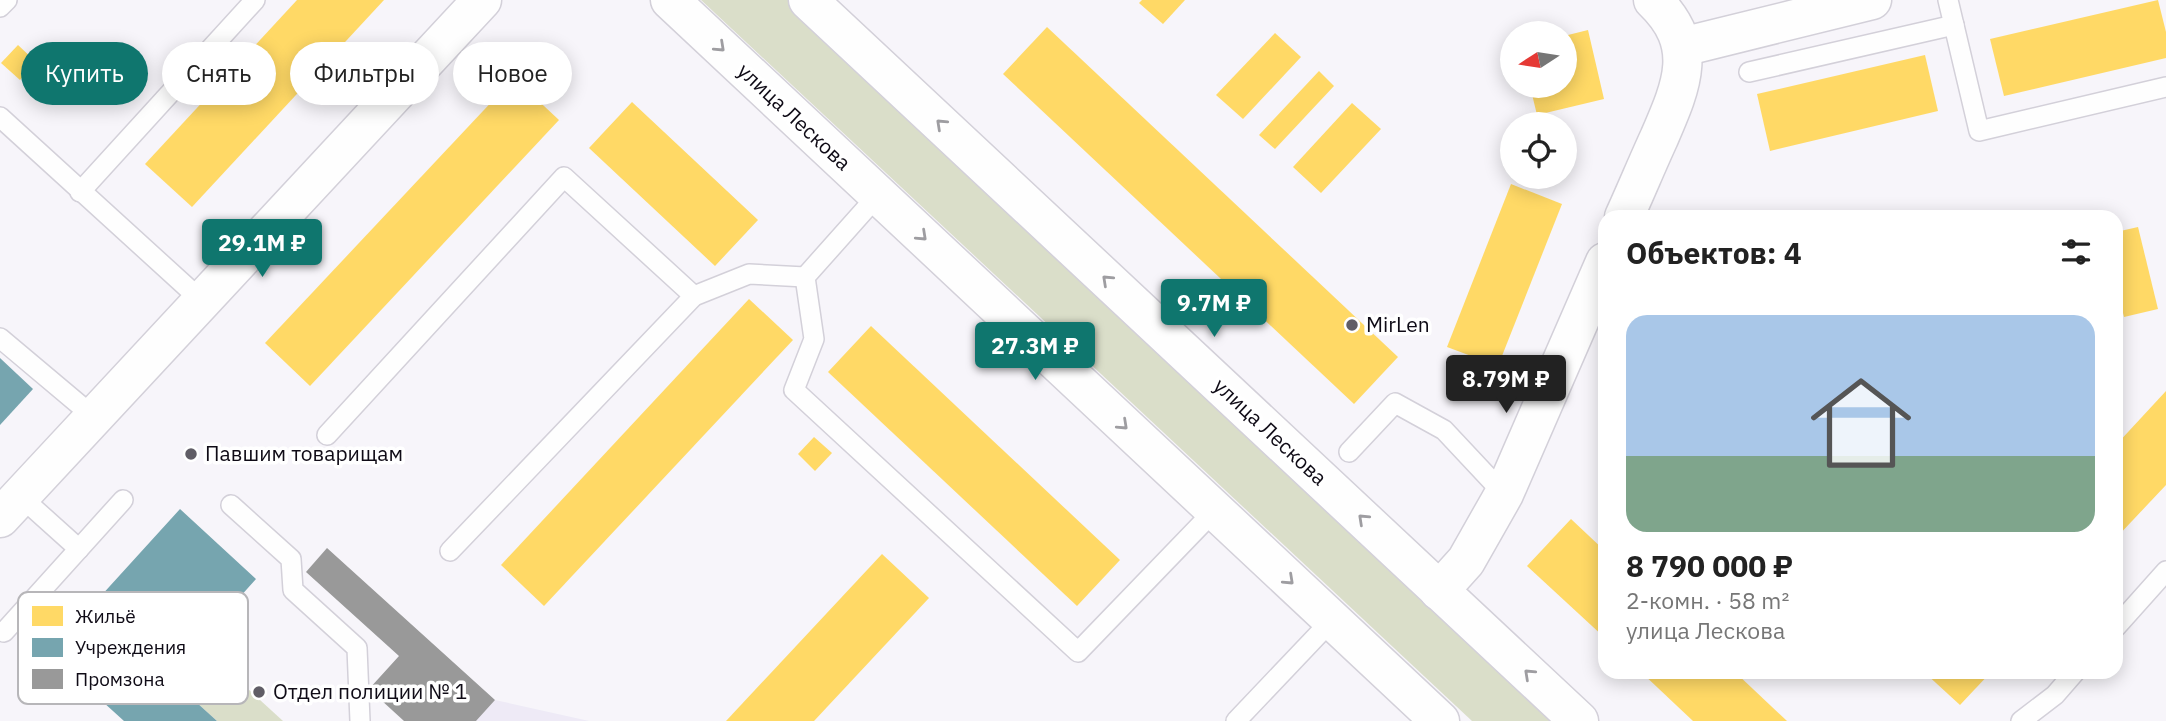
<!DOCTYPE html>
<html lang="ru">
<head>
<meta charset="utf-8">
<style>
  body { margin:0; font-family:"IBM Plex Sans",sans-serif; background:#f2f2f2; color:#222; height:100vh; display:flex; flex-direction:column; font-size:26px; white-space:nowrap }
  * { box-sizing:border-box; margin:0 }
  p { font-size:23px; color:#767676 }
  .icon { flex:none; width:38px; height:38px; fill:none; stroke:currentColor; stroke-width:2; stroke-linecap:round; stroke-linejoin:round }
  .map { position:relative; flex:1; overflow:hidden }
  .drawer { position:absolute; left:1598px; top:210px; width:525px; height:469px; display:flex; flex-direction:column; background:#fff; border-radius:21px; box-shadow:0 4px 18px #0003 }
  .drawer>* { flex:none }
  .top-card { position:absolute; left:21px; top:42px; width:665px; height:63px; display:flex; gap:14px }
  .needle { width:46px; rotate:258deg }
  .fabs { position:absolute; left:1500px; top:21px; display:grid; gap:14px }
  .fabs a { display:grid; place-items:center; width:77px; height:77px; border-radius:50%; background:#fff; box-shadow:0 4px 18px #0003; font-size:35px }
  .price { position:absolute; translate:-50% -60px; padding:0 16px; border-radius:7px; background:#0f766e; color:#fff; font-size:23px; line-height:46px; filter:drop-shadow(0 2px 4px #0008) }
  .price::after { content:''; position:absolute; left:50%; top:42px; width:21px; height:16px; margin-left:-10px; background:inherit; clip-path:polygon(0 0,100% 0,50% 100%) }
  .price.on { background:#222; color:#fff }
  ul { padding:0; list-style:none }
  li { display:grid; align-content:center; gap:14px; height:371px; padding:0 28px }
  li+li { border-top:2px solid #e0e0e0 }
  li span { display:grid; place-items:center; height:217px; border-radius:21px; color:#555 }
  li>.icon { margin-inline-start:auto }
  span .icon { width:126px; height:126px; fill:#fffc; stroke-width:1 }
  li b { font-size:30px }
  h2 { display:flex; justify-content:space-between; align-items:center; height:84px; padding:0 28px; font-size:30px }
  .pill { padding:0 24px; border-radius:32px; background:#fff; box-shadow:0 4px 18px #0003; font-size:24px; line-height:63px }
  .pill.on { background:#0f766e; color:#fff }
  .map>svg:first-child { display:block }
</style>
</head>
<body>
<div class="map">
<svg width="2166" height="721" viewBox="0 0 2166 721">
  <rect width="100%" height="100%" fill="#f7f5fa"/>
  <polygon fill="#eeeaf6" points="495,700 589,721 476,721"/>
  <g fill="#dadec9">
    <polygon points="701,0 790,0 1557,721 1472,721"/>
    <polygon points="225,668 283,721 217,721 177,685 191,670"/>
  </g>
  <g fill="#ffd966">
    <polygon points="297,0 384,0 192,207 145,164"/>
    <polygon points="1142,0 1185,0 1163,24 1139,3"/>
    <polygon points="2158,0 2166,32 2166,58 2004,96 1990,39"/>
    <polygon points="1047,27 1398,357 1354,404 1003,74"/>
    <polygon points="1588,30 1604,99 1537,115 1530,86 1564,86 1564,36"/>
    <polygon points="1275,33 1301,57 1243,119 1216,95"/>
    <polygon points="18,45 36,62 20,80 1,63"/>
    <polygon points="1925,55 1938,111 1770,151 1757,94"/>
    <polygon points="1319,71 1334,86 1275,149 1259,135"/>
    <polygon points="514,78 559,120 310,386 265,343"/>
    <polygon points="632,102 758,220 715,266 589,148"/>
    <polygon points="1352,103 1381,129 1321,193 1293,167"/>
    <polygon points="1511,184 1562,204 1498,366 1447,347"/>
    <polygon points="2138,227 2158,309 2124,317 2116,284 2116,232"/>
    <polygon points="749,299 793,340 544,606 501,565"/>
    <polygon points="871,326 1120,560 1077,606 828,372"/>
    <polygon points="2166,391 2166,485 2116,538 2116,445"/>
    <polygon points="814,437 832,453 815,471 798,454"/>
    <polygon points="1571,519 1605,551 1605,638 1527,566"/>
    <polygon points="882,554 929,598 814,721 726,721"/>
    <polygon points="1641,672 1735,672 1787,721 1693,721"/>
    <polygon points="1924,672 1991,672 1960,705"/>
  </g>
  <g fill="#76a5af">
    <polygon points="0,358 33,389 0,425"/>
    <polygon points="180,509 256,579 212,628 184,602 144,647 172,672 165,680 172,686 175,683 217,721 124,721 49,653"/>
  </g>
  <polygon fill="#999" points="327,548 495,700 476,721 404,721 369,689 399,656 306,572"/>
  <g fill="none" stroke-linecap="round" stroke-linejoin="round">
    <g stroke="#d3d0d9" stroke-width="22">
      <g id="lane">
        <polyline points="1948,0 1979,131 2166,87"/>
        <polyline points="0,7 7,0"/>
        <polyline points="1749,72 1954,25"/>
        <polyline points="0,117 202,301"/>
        <polyline points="80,192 255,0"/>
        <polyline points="878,195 805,277 814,339 794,390 1078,652 1215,510"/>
        <polyline points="0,338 94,417"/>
        <polyline points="327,435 564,177 694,296"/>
        <polyline points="1349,452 1395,403 1444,430 1504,494"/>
        <polyline points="20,496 79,549"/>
        <polyline points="231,505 291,559 293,590 357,648 360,721"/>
        <polyline points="450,551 694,296 749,274 805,277"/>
        <polyline points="2116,627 2166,571"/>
        <polyline points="4,632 123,500"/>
        <polyline points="1236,721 1332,620"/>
        <polyline points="2021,721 2055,695 2075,672"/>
      </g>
    </g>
    <g stroke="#d3d0d9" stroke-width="41">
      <g id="street">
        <polyline points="1682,47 1872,0"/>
        <path d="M1624 217C1636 191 1647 164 1659 138 1682 85 1700 45 1653 0"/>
        <polyline points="1439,591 1466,561 1504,494 1605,262"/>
      </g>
    </g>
    <g stroke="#d3d0d9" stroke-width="41">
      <g id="secondary">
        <polyline points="670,0 1440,721"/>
        <polyline points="808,0 1579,721"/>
        <polyline points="0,518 482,0"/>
      </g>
    </g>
    <use href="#lane" stroke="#fefefe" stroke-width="19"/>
    <use href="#street" stroke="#fefefe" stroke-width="38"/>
    <use href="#secondary" stroke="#fefefe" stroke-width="38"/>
  </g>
  <defs><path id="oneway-chevron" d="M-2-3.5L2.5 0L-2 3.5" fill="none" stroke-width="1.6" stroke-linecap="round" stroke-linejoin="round" transform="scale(1.75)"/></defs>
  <g stroke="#9e9da1">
    <use href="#oneway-chevron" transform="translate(720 47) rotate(43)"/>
    <use href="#oneway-chevron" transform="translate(941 124) rotate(-137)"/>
    <use href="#oneway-chevron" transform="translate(922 236) rotate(43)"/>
    <use href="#oneway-chevron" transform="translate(1107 280) rotate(-137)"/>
    <use href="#oneway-chevron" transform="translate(1123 425) rotate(43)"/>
    <use href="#oneway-chevron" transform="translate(1363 519) rotate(-137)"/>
    <use href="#oneway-chevron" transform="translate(1289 580) rotate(43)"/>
    <use href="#oneway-chevron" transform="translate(1529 674) rotate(-137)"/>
  </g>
  <g fill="#605d66" stroke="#fff" stroke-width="2.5">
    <circle cx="1352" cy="325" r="7"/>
    <circle cx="191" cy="454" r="7"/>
    <circle cx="259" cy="692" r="7"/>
  </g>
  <g text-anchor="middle" stroke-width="7" stroke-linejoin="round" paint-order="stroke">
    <g font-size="21" fill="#0f0b16" stroke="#fff">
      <text transform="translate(794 117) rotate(43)" y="7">улица Лескова</text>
      <text transform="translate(1270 432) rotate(43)" y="7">улица Лескова</text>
    </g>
    <g font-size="21" fill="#0f0b16" stroke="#fff" text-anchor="start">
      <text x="1366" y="332">MirLen</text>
      <text x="205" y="461">Павшим товарищам</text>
      <text x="273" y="699">Отдел полиции № 1</text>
    </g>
  </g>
  <rect x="18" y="592" width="230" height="112" rx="10" fill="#fff" stroke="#b7b6b9" stroke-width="2"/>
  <rect x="32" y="606" width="31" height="20" fill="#ffd966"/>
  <rect x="32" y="638" width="31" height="19" fill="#76a5af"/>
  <rect x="32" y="669" width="31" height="20" fill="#999"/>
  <g font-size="19" fill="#0f0b16">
    <text x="75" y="623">Жильё</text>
    <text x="75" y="654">Учреждения</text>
    <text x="75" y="686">Промзона</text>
  </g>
</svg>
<div class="fabs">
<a><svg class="needle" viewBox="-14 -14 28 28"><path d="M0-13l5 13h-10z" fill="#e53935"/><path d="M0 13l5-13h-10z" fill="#767676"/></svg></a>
<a><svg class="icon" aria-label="locate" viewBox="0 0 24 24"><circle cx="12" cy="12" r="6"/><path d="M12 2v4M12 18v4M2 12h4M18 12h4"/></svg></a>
</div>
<b class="price" style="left:262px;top:279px">29.1M ₽</b>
<b class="price" style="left:1214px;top:339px">9.7M ₽</b>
<b class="price" style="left:1035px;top:382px">27.3M ₽</b>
<b class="price on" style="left:1506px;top:415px">8.79M ₽</b>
<div class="top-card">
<a class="pill on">Купить</a>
<a class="pill">Снять</a>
<a class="pill">Фильтры</a>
<a class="pill">Новое</a>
</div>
<section class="drawer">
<h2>Объектов: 4<svg class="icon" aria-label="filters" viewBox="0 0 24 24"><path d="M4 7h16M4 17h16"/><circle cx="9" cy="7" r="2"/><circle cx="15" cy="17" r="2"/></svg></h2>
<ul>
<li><span style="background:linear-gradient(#a9c7e8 65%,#7fa58c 0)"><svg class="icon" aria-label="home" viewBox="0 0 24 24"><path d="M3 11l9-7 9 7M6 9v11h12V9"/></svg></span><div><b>8 790 000 ₽</b><p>2-комн. · 58 m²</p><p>улица Лескова</p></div></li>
</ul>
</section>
</div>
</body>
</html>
